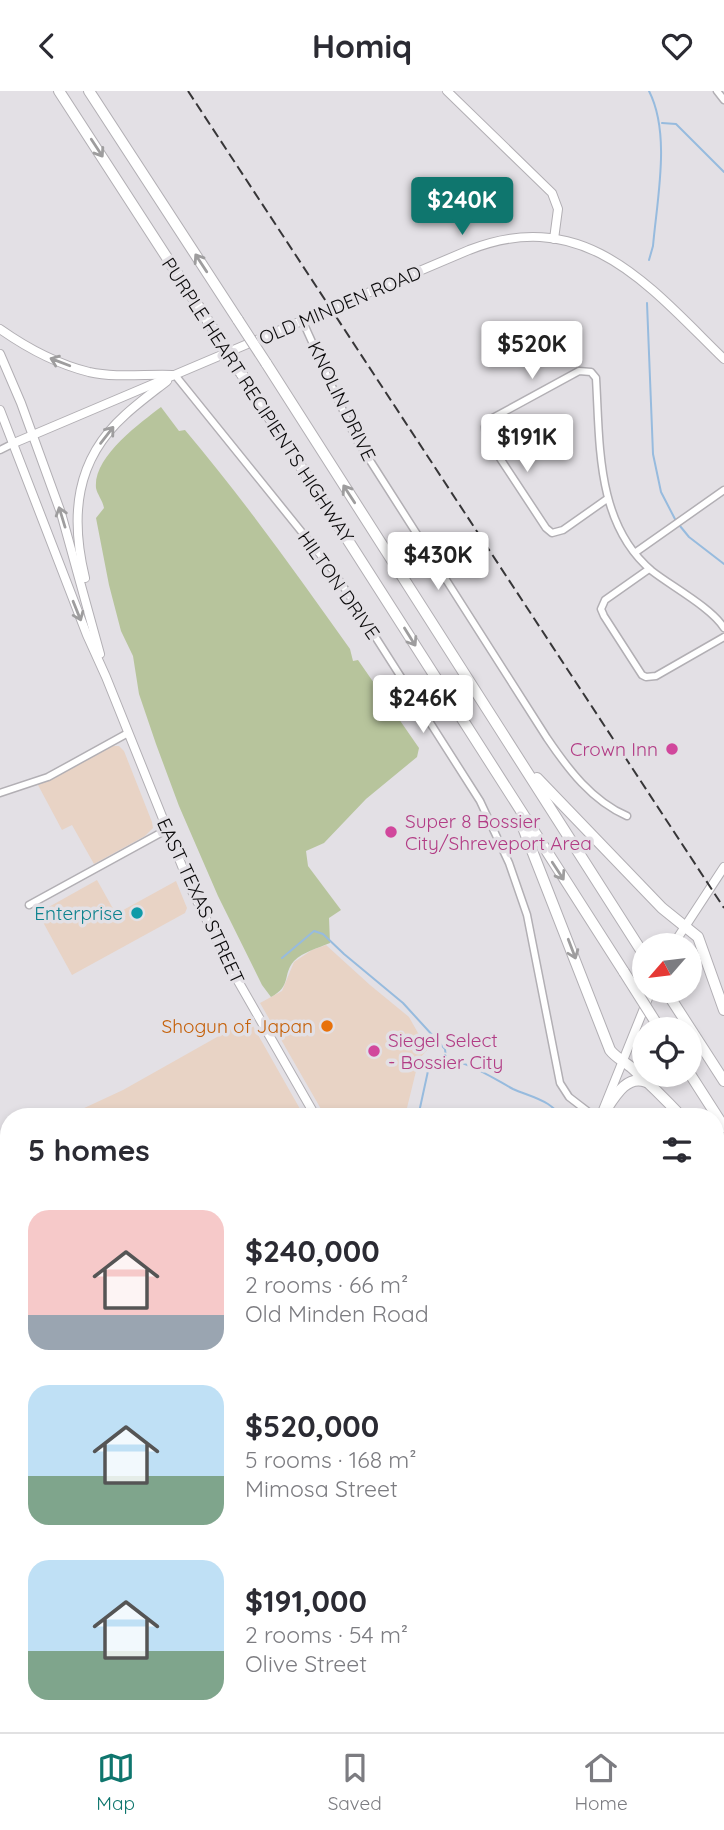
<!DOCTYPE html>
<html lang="en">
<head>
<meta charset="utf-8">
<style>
  body { margin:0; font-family:Quicksand,sans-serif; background:#f7f7f7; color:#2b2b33; height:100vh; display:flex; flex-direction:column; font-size:26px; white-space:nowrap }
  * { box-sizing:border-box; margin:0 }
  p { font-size:23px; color:#7c7c81 }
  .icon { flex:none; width:38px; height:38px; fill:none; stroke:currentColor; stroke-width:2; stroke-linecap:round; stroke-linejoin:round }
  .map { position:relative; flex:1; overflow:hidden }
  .panel { position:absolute; left:0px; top:1017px; width:724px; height:625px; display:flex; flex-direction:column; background:#fff; border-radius:28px 28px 0 0; box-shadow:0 4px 10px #0003 }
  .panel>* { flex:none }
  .needle { width:46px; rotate:242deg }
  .tools { position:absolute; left:632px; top:842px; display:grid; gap:14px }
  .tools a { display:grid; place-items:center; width:70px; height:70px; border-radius:50%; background:#fff; box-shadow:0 4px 10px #0003; font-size:35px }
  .price { position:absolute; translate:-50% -60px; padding:0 16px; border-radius:7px; background:#fff; color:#222; font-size:23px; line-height:46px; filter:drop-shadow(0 2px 4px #0008) }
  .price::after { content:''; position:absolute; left:50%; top:42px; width:21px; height:16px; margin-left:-10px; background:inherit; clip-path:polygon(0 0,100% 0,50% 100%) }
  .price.current { background:#0f766e; color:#fff }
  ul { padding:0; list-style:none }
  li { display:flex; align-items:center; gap:21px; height:175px; padding:0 28px }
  li span { display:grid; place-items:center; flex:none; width:196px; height:140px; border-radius:21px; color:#555 }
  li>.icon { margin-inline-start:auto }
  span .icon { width:84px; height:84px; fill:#fffc; stroke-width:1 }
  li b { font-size:30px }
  h2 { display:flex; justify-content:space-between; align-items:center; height:84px; padding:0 28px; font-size:30px }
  header { display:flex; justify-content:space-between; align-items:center; height:91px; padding:0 28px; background:#fff; font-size:32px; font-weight:800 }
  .dock { display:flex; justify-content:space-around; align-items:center; height:98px; border-top:2px solid #e1e1e2; background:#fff; font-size:19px; color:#7c7c81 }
  .dock a { display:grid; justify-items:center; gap:4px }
  .dock .current { color:#0f766e }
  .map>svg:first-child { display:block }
</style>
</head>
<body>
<header><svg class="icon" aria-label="back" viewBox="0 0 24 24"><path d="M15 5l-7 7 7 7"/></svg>Homiq<svg class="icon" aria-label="heart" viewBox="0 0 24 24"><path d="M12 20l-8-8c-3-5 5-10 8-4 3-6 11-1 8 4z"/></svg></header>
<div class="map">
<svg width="724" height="1641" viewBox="0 0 724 1641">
  <rect width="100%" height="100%" fill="#e3e0e5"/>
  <g fill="#e8d3c5">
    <polygon points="113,655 119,655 124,660 152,731 153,737 145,745 94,773 72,734 62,739 38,694"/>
    <polygon points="97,789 116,823 176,790 187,817 185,822 72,884 38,822"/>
    <polygon points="326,854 370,894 409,926 418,942 429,952 429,957 419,968 405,1025 325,1025 260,912 282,900 294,871 312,859"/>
    <polygon points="249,928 304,1025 67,1025 123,999"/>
    <polygon points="716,1125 724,1134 724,1641 680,1641 676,1633 716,1633"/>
    <polygon points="254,1633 325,1633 320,1641 251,1641"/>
  </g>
  <path fill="#b7c49c" d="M161 316 179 340 185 339C244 409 297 483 350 558L353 570 358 569 419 657 417 666 366 708 324 752 306 760 308 775 341 819 329 827 330 852C318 857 303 861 294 870 282 884 292 895 271 906L262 894 218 805 179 715 156 653 139 603 133 565 121 540 109 494 96 427 104 417C103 410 97 403 96 397 93 366 140 332 161 316Z"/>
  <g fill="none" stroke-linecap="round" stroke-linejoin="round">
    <g stroke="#97bbde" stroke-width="2">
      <polyline points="662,32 676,33 724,81"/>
      <path d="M649 169 653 155C657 108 671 43 649 0"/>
      <polyline points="647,212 653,363 661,401 676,430"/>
      <polyline points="680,435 689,446 724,473"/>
      <polyline points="282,867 314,840 323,843 344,863 403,912 445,958 446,968"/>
      <path d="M418 1026 428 980 433 972C454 960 494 988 513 998 524 1003 537 1006 548 1013 554 1017 558 1022 565 1026"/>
      <polyline points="716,1113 724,1121"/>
    </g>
    <g stroke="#b2afb4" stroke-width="9">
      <g id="minor">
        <polyline points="717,0 724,9"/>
        <path d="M303 231 355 346 547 647C568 678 592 710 627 725"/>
        <polyline points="175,284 334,481 480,710 509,772 527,824 560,992 569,1006 595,1026"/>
        <polyline points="0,359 14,352"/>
        <path d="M607 408 563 439 552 442 546 437 486 346 485 336 491 328 579 280 591 281 596 287C600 354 596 433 652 480 671 495 712 517 724 537"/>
        <polyline points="636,461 724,399"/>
        <polyline points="649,478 605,509 601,518 604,525 642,584 646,586 656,585 724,546"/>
        <polyline points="0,702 48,686 128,642"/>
        <polyline points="29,814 166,739"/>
        <polyline points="6,1386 5,1396 9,1405"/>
        <polyline points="0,1619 9,1619"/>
        <polyline points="140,1633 140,1641"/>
        <polyline points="182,1633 199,1641"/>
        <polyline points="225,1633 228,1641"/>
      </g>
    </g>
    <g stroke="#b2afb4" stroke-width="10">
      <g id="major">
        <polyline points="447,0 552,102 558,118 554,148"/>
        <path d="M0 238C27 257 57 273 89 281 116 287 145 283 172 284"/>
        <polyline points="0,263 21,312 61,422 100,563"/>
        <polyline points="0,319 87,544 106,586 192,800 234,883 316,1026"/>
        <path d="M14 352 469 159C585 113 650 196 724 268"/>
        <path d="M85 487C70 425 75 369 125 324 138 312 153 301 167 290"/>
        <polyline points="673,854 724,776"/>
        <polyline points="603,1019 651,900"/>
        <polyline points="664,1633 669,1641"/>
        <polyline points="335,1641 340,1633"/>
      </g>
    </g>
    <g stroke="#b2afb4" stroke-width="12">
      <g id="highway">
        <polyline points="59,0 217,244"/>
        <polyline points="89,0 238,229"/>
        <polyline points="266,272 644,864"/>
        <polyline points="241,282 624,881"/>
        <polyline points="537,687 662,817 698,846 724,919"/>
        <path d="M522 734 610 959C615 966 625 971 632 977 650 993 666 1009 682 1026"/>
        <polyline points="666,900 724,990"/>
        <polyline points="690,983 724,1036"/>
        <path d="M601 1026C612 1011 625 982 646 991"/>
        <polyline points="716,1060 724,1069"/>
      </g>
    </g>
    <use href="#minor" stroke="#fff" stroke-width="6"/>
    <use href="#major" stroke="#fff" stroke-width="8"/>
    <use href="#highway" stroke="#fff" stroke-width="10"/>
    <polyline stroke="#373638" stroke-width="2" stroke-dasharray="10 5" stroke-linecap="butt" points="188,0 724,817"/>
    <g stroke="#b2afb4" stroke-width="12" stroke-linecap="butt">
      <g id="highway-bridge">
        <polyline points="238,229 266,272"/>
        <polyline points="217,244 241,282"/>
        <polyline points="624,881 660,938"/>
      </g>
    </g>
    <use href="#highway-bridge" stroke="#fff" stroke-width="10"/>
  </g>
  <defs><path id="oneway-shaft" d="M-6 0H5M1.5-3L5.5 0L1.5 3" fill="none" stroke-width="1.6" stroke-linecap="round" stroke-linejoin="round" transform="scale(1.75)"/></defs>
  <g stroke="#9e9d9e">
    <use href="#oneway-shaft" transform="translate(97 57) rotate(57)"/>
    <use href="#oneway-shaft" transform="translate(201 172) rotate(-123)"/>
    <use href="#oneway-shaft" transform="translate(60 271) rotate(-159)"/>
    <use href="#oneway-shaft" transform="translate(107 344) rotate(-52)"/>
    <use href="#oneway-shaft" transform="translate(349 403) rotate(-123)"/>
    <use href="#oneway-shaft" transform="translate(62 426) rotate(-107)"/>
    <use href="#oneway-shaft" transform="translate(77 520) rotate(68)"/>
    <use href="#oneway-shaft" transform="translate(410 546) rotate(58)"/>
    <use href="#oneway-shaft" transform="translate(558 780) rotate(57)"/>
    <use href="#oneway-shaft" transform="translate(572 858) rotate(69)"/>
  </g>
  <g fill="#d1479c" stroke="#e3e0e5" stroke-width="2.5">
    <circle cx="672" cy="658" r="7"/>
    <circle cx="391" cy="741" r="7"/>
    <circle cx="374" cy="960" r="7"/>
  </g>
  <circle fill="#0f9aa8" stroke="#e3e0e5" stroke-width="2.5" cx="137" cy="822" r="7"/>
  <circle fill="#e8710a" stroke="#e3e0e5" stroke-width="2.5" cx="327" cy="935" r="7"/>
  <g text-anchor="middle" stroke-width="7" stroke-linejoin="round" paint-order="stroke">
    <g font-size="19" fill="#0c0b0c" stroke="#e3e0e5">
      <text transform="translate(340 214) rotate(-23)" y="7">OLD MINDEN ROAD</text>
      <text transform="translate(258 309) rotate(57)" y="7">PURPLE HEART RECIPIENTS HIGHWAY</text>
      <text transform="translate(342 310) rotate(64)" y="7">KNOLIN DRIVE</text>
      <text transform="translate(339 494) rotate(55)" y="7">HILTON DRIVE</text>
      <text transform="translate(201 810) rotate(65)" y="7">EAST TEXAS STREET</text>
    </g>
    <g font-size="19" fill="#b23c85" stroke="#e3e0e5" text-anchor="start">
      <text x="658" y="665" text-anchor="end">Crown Inn</text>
      <text x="405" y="737">Super 8 Bossier<tspan x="405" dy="22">City/Shreveport Area</tspan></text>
      <text x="388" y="956">Siegel Select<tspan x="388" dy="22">- Bossier City</tspan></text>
    </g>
    <g font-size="19" fill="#0d838f" stroke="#e3e0e5" text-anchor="end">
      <text x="123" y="829">Enterprise</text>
    </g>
    <g font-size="19" fill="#c56008" stroke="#e3e0e5" text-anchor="end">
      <text x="313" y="942">Shogun of Japan</text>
    </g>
  </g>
</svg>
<div class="tools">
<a><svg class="needle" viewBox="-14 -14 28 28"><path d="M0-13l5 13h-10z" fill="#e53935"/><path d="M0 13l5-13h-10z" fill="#7c7c81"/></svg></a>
<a><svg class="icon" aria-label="locate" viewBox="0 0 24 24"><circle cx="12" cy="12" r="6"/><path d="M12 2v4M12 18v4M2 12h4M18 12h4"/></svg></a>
</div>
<b class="price current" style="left:462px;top:146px">$240K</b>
<b class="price" style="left:532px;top:290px">$520K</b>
<b class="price" style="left:527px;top:383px">$191K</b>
<b class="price" style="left:438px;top:501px">$430K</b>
<b class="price" style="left:423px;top:644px">$246K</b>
<section class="panel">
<h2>5 homes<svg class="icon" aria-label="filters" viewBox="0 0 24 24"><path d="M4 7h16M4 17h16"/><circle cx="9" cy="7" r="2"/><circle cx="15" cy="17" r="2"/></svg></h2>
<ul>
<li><span style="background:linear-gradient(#f6c9c9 75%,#9aa5b1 0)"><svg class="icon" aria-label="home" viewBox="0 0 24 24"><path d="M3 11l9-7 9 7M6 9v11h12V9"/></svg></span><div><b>$240,000</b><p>2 rooms · 66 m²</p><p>Old Minden Road</p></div></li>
<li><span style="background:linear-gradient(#bfe0f5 65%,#7fa58c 0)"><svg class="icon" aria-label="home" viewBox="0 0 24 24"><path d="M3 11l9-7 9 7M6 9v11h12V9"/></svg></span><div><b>$520,000</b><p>5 rooms · 168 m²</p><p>Mimosa Street</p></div></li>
<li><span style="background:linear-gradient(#bfe0f5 65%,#7fa58c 0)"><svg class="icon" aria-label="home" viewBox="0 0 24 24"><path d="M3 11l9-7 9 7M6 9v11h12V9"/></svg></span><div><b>$191,000</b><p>2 rooms · 54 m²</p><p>Olive Street</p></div></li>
</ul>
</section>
</div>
<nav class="dock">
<a class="current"><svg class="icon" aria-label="map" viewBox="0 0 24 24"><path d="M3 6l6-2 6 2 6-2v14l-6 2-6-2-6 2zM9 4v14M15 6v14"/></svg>Map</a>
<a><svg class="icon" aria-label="saved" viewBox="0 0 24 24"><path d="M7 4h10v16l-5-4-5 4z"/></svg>Saved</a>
<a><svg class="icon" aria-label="home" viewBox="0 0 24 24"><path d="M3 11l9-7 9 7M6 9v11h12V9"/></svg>Home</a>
</nav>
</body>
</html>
